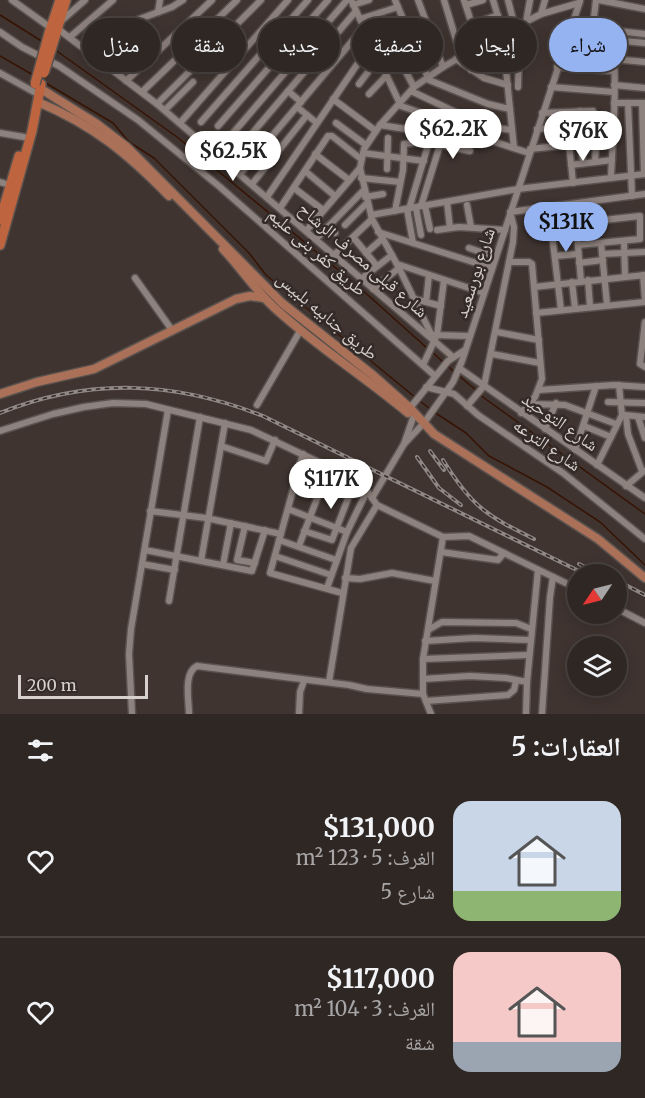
<!DOCTYPE html>
<html lang="ar">
<head>
<meta charset="utf-8">
<style>
  body { margin:0; font-family:Merriweather,"Noto Naskh Arabic",serif; background:#3b3331; color:#f1f3f6; direction:rtl; height:100vh; display:flex; flex-direction:column; font-size:22px; white-space:nowrap }
  * { box-sizing:border-box; margin:0 }
  p { font-size:20px; color:#a7a5a6 }
  .icon { flex:none; width:33px; height:33px; fill:none; stroke:currentColor; stroke-width:2; stroke-linecap:round; stroke-linejoin:round }
  .map { position:relative; height:714px; overflow:hidden; direction:ltr }
  .side { display:flex; flex-direction:column; background:#2f2724; flex:1 }
  .side>* { flex:none }
  .guide { position:absolute; left:18px; top:18px; width:609px; height:54px; direction:rtl; display:flex; gap:12px }
  .needle { width:39px; rotate:235deg }
  .fabs { position:absolute; left:567px; top:564px; display:grid; gap:12px }
  .fabs a { display:grid; place-items:center; width:60px; height:60px; border-radius:50%; background:#2f2724; box-shadow:0 3px 15px #0003,0 0 0 2px #4a4441; font-size:30px }
  .scale { position:absolute; left:18px; bottom:15px; width:130px; box-sizing:border-box; padding-left:6px; border:3px solid #d7d1ce; border-top:0; font-size:16px; line-height:21px; white-space:nowrap; color:#d7d1ce; -webkit-text-stroke:4px #342a27; paint-order:stroke }
  .price { position:absolute; translate:-50% -51px; padding:0 14px; border-radius:21px; background:#fff; color:#222; font-size:20px; line-height:39px; filter:drop-shadow(0 2px 3px #0008) }
  .price::after { content:''; position:absolute; left:50%; top:36px; width:18px; height:14px; margin-left:-9px; background:inherit; clip-path:polygon(0 0,100% 0,50% 100%) }
  .price.selected { background:#95b2f1; color:#111 }
  ul { padding:0; list-style:none }
  li { display:flex; align-items:center; gap:18px; height:150px; padding:0 24px }
  li+li { border-top:2px solid #4a4441 }
  li span { display:grid; place-items:center; flex:none; width:168px; height:120px; border-radius:18px; color:#555 }
  li>.icon { margin-inline-start:auto }
  span .icon { width:72px; height:72px; fill:#fffc; stroke-width:1 }
  li b { font-size:26px }
  h2 { display:flex; justify-content:space-between; align-items:center; height:72px; padding:0 24px; font-size:26px }
  .pill { padding:0 21px; border-radius:27px; background:#2f2724; box-shadow:0 3px 15px #0003,0 0 0 2px #4a4441; font-size:21px; line-height:54px }
  .pill.selected { background:#95b2f1; color:#111 }
  .map>svg:first-child { display:block }
</style>
</head>
<body>
<div class="map">
<svg width="645" height="714" viewBox="0 0 645 714">
  <rect width="100%" height="100%" fill="#3f3430"/>
  <g fill="none" stroke-linecap="round" stroke-linejoin="round">
    <g stroke="#371303" stroke-width="1.5">
      <polyline points="0,15 43,42"/>
      <polyline points="54,49 177,137 360,288 427,348"/>
      <polyline points="0,56 33,75"/>
      <polyline points="44,82 113,123 129,142 154,158 249,253 266,275 416,398"/>
      <polyline points="431,351 443,362"/>
      <polyline points="447,365 454,372"/>
      <polyline points="458,375 477,391"/>
      <polyline points="480,395 645,514"/>
      <polyline points="420,401 430,409"/>
      <polyline points="434,412 466,433 489,456 547,487 600,522 645,565"/>
    </g>
    <g stroke="#5a524f" stroke-width="9">
      <g id="minor">
        <polyline points="12,0 51,28"/>
        <polyline points="351,0 401,106 433,117 436,123 529,153"/>
        <polyline points="395,0 429,80 488,104 510,109"/>
        <polyline points="418,0 443,67"/>
        <polyline points="444,0 461,56"/>
        <polyline points="464,0 479,46"/>
        <polyline points="493,0 503,33"/>
        <polyline points="508,0 515,27"/>
        <polyline points="599,0 645,9"/>
        <polyline points="353,5 369,0"/>
        <polyline points="466,5 483,0"/>
        <polyline points="158,12 160,0"/>
        <polyline points="541,14 545,0"/>
        <polyline points="360,19 398,7"/>
        <polyline points="481,21 498,15"/>
        <path d="M594 21 607 26C621 54 612 144 611 178"/>
        <polyline points="60,22 85,0"/>
        <polyline points="526,22 530,0"/>
        <polyline points="58,29 157,104 453,357"/>
        <polyline points="609,30 645,34"/>
        <polyline points="0,32 22,47 59,66 138,120 220,187 434,375"/>
        <polyline points="366,33 404,23"/>
        <polyline points="592,34 596,0"/>
        <polyline points="70,37 113,0"/>
        <polyline points="496,37 506,70 514,148"/>
        <polyline points="612,40 645,43"/>
        <polyline points="500,44 521,44"/>
        <polyline points="392,46 414,87"/>
        <polyline points="85,49 126,24 172,7 183,0"/>
        <polyline points="563,49 612,53"/>
        <polyline points="376,53 411,37"/>
        <polyline points="456,59 484,78 508,85"/>
        <polyline points="504,59 520,59"/>
        <polyline points="613,59 645,62"/>
        <polyline points="557,67 613,71"/>
        <polyline points="471,70 503,56"/>
        <polyline points="0,73 34,92"/>
        <polyline points="126,81 212,0"/>
        <polyline points="359,84 378,59"/>
        <polyline points="614,85 645,88"/>
        <polyline points="518,87 520,25"/>
        <polyline points="551,87 614,92"/>
        <polyline points="288,91 301,102"/>
        <polyline points="411,91 487,127 512,130"/>
        <polyline points="142,92 237,0"/>
        <polyline points="369,94 386,76"/>
        <polyline points="333,99 376,131"/>
        <polyline points="614,103 645,103"/>
        <polyline points="628,103 632,196"/>
        <polyline points="642,103 644,174"/>
        <polyline points="157,104 261,0"/>
        <polyline points="297,107 317,123"/>
        <polyline points="165,110 193,82"/>
        <polyline points="580,111 583,131"/>
        <polyline points="566,112 567,128"/>
        <polyline points="542,113 593,111 598,130"/>
        <polyline points="201,122 308,0"/>
        <polyline points="180,123 288,0"/>
        <polyline points="336,123 366,145"/>
        <polyline points="380,125 419,131"/>
        <polyline points="218,126 328,0"/>
        <polyline points="537,129 573,127"/>
        <polyline points="0,133 24,137"/>
        <polyline points="569,144 573,183"/>
        <polyline points="530,149 577,144 581,147 583,163"/>
        <polyline points="216,153 347,0"/>
        <polyline points="363,153 424,161"/>
        <polyline points="315,154 349,180"/>
        <polyline points="595,162 596,143"/>
        <polyline points="227,163 356,11"/>
        <polyline points="571,165 612,160"/>
        <polyline points="387,169 388,138"/>
        <polyline points="305,171 335,196"/>
        <polyline points="240,174 364,27"/>
        <polyline points="361,178 400,182"/>
        <polyline points="0,182 10,185"/>
        <polyline points="252,184 307,115"/>
        <polyline points="294,188 323,210"/>
        <polyline points="267,197 371,44"/>
        <polyline points="365,197 383,194"/>
        <polyline points="447,202 450,228"/>
        <polyline points="467,205 471,227"/>
        <polyline points="421,206 440,145 470,151"/>
        <polyline points="425,206 430,229"/>
        <polyline points="280,208 328,136 332,136 361,159"/>
        <polyline points="416,208 421,235"/>
        <polyline points="407,209 413,243"/>
        <polyline points="409,209 435,122"/>
        <polyline points="395,211 403,170 404,144 430,141"/>
        <polyline points="371,215 518,189 645,174"/>
        <polyline points="576,223 581,281"/>
        <polyline points="345,225 367,203"/>
        <polyline points="551,226 561,310"/>
        <polyline points="327,227 335,233"/>
        <polyline points="530,228 640,216 640,239 578,245"/>
        <polyline points="437,230 459,227 505,230"/>
        <polyline points="306,231 360,168"/>
        <polyline points="378,232 492,268"/>
        <polyline points="353,237 377,266"/>
        <polyline points="316,239 364,190"/>
        <polyline points="624,241 625,276"/>
        <polyline points="601,243 607,304"/>
        <polyline points="469,248 496,257"/>
        <polyline points="366,253 382,239"/>
        <polyline points="602,254 645,252"/>
        <polyline points="334,255 372,219"/>
        <polyline points="555,256 578,254"/>
        <polyline points="509,262 529,262 532,264 542,379 535,397 521,413"/>
        <polyline points="579,263 603,260"/>
        <polyline points="397,264 484,293"/>
        <polyline points="643,275 645,299"/>
        <polyline points="135,278 172,330"/>
        <polyline points="361,279 392,255"/>
        <polyline points="588,280 590,306"/>
        <polyline points="572,282 575,308"/>
        <polyline points="534,287 645,275"/>
        <polyline points="373,289 399,268"/>
        <polyline points="415,299 441,306"/>
        <polyline points="426,302 429,275"/>
        <polyline points="536,313 645,302"/>
        <polyline points="645,322 640,364 645,367"/>
        <polyline points="497,332 539,340"/>
        <polyline points="433,335 470,336"/>
        <polyline points="434,340 399,268 372,219 360,168 364,149 380,125 414,87 443,67 496,37 541,14 579,3"/>
        <polyline points="492,354 540,363"/>
        <polyline points="423,365 437,335 444,280"/>
        <polyline points="459,368 645,498"/>
        <polyline points="426,387 454,394 478,415 563,473 645,539"/>
        <polyline points="539,390 614,385 645,387"/>
        <polyline points="608,402 645,403"/>
        <polyline points="530,404 565,405 616,424"/>
        <polyline points="257,405 300,331"/>
        <polyline points="467,406 484,386 513,242 514,227 510,212 645,194"/>
        <polyline points="410,408 448,361 465,350"/>
        <polyline points="625,415 645,417"/>
        <polyline points="626,416 628,434 642,471"/>
        <polyline points="638,417 645,438"/>
        <polyline points="424,423 453,382 462,361 580,1"/>
        <polyline points="584,426 611,437"/>
        <polyline points="545,429 556,403"/>
        <polyline points="0,431 53,414 84,407 113,403 146,404 251,430 329,467 367,491"/>
        <polyline points="404,444 421,426"/>
        <polyline points="221,446 266,461 275,440"/>
        <polyline points="575,450 596,386"/>
        <polyline points="303,454 270,573 342,593"/>
        <polyline points="597,465 622,415 619,385"/>
        <polyline points="626,486 644,471"/>
        <polyline points="372,498 404,444 413,418"/>
        <polyline points="288,509 347,532"/>
        <polyline points="150,511 206,518 281,534"/>
        <polyline points="245,526 237,560 255,563"/>
        <polyline points="304,531 332,540 354,483"/>
        <polyline points="279,540 336,560"/>
        <polyline points="299,546 329,467"/>
        <polyline points="145,550 252,571 265,530"/>
        <polyline points="441,552 498,560 504,553"/>
        <polyline points="275,556 331,575"/>
        <polyline points="201,561 225,423"/>
        <polyline points="142,564 175,570"/>
        <polyline points="223,565 231,523"/>
        <polyline points="345,578 360,579 392,573 435,581"/>
        <polyline points="327,588 347,532 367,491 377,505 443,537"/>
        <polyline points="169,601 200,417"/>
        <polyline points="616,608 645,623"/>
        <polyline points="428,630 442,622 516,623 531,629"/>
        <polyline points="425,641 474,638 530,640"/>
        <polyline points="423,659 528,655"/>
        <polyline points="423,679 470,676 506,678 527,682 538,570"/>
        <polyline points="329,682 351,548 377,505"/>
        <polyline points="426,701 508,695 514,690 516,681"/>
        <polyline points="132,714 129,654 131,629 168,410"/>
        <path d="M189 714C189 700 183 673 197 666L349 685 367 689 423 694"/>
        <polyline points="299,714 300,692 304,681"/>
        <polyline points="431,714 423,694 423,659 443,537 469,536 578,589"/>
        <polyline points="526,714 527,682"/>
        <polyline points="542,714 550,597 553,577"/>
      </g>
    </g>
    <g stroke="#5a524f" stroke-width="11">
      <g id="major">
        <polyline points="41,89 97,124 127,147 282,303 374,376 410,408 434,434 598,539 645,578"/>
        <path d="M38 102C93 125 128 154 169 196"/>
        <path d="M223 249C242 269 257 293 278 311 319 348 365 377 408 413"/>
        <polyline points="0,394 37,382 94,369 236,299 250,296 264,298"/>
      </g>
    </g>
    <g stroke="#5a524f" stroke-width="12">
      <g id="highway">
        <polyline points="49,33 60,0"/>
        <polyline points="55,37 66,0"/>
        <polyline points="0,220 19,156"/>
        <polyline points="0,245 32,131 41,84"/>
      </g>
    </g>
    <use href="#minor" stroke="#8e827e" stroke-width="6"/>
    <use href="#major" stroke="#ab7058" stroke-width="8"/>
    <use href="#highway" stroke="#be643e" stroke-width="9"/>
    <g stroke="#908884" stroke-width="4">
      <g id="rail">
        <path d="M0 413C90 377 174 381 263 416L585 574"/>
        <polyline points="430,451 444,470"/>
        <polyline points="417,457 439,488 461,505"/>
        <path d="M443 460C472 507 486 515 534 539"/>
        <polyline points="579,564 599,574"/>
        <polyline points="616,580 645,595"/>
      </g>
    </g>
    <use href="#rail" stroke="#342a27" stroke-width="1.5" stroke-dasharray="4.5" stroke-linecap="butt"/>
    <g stroke="#5a524f" stroke-width="12" stroke-linecap="butt">
      <g id="highway-bridge">
        <polyline points="44,73 55,37"/>
        <polyline points="35,84 49,33"/>
      </g>
    </g>
    <use href="#highway-bridge" stroke="#be643e" stroke-width="9"/>
  </g>
  <g text-anchor="middle" stroke-width="5" stroke-linejoin="round" paint-order="stroke">
    <g font-size="18" fill="#d7d1ce" stroke="#342a27">
      <text transform="translate(317 252) rotate(41)" y="6">طريق كفر بنى عليم</text>
      <text transform="translate(363 260) rotate(41)" y="6">شارع قبلى مصرف الرشاح</text>
      <text transform="translate(475 273) rotate(-72)" y="6">شارع بورسعيد</text>
      <text transform="translate(327 316) rotate(40)" y="6">طريق جنابيه بلبيس</text>
      <text transform="translate(560 422) rotate(35)" y="6">شارع التوحيد</text>
      <text transform="translate(547 445) rotate(35)" y="6">شارع الترعه</text>
    </g>
  </g>
</svg>
<div class="fabs">
<a><svg class="needle" viewBox="-14 -14 28 28"><path d="M0-13l5 13h-10z" fill="#e53935"/><path d="M0 13l5-13h-10z" fill="#a7a5a6"/></svg></a>
<a><svg class="icon" aria-label="layers" viewBox="0 0 24 24"><path d="M12 4l9 5-9 5-9-5zM3 14l9 5 9-5"/></svg></a>
</div>
<div class="scale">200 m</div>
<b class="price" style="left:453px;top:160px">$62.2K</b>
<b class="price" style="left:583px;top:162px">$76K</b>
<b class="price" style="left:233px;top:182px">$62.5K</b>
<b class="price selected" style="left:566px;top:253px">$131K</b>
<b class="price" style="left:331px;top:510px">$117K</b>
<div class="guide">
<a class="pill selected">شراء</a>
<a class="pill">إيجار</a>
<a class="pill">تصفية</a>
<a class="pill">جديد</a>
<a class="pill">شقة</a>
<a class="pill">منزل</a>
</div>
</div>
<section class="side">
<h2>العقارات: 5<svg class="icon" aria-label="filters" viewBox="0 0 24 24"><path d="M4 7h16M4 17h16"/><circle cx="9" cy="7" r="2"/><circle cx="15" cy="17" r="2"/></svg></h2>
<ul>
<li><span style="background:linear-gradient(#c9d6e8 75%,#8fb573 0)"><svg class="icon" aria-label="home" viewBox="0 0 24 24"><path d="M3 11l9-7 9 7M6 9v11h12V9"/></svg></span><div><b>$131,000</b><p>الغرف: 5 · 123 m²</p><p>شارع 5</p></div><svg class="icon" aria-label="heart" viewBox="0 0 24 24"><path d="M12 20l-8-8c-3-5 5-10 8-4 3-6 11-1 8 4z"/></svg></li>
<li><span style="background:linear-gradient(#f6c9c9 75%,#9aa5b1 0)"><svg class="icon" aria-label="home" viewBox="0 0 24 24"><path d="M3 11l9-7 9 7M6 9v11h12V9"/></svg></span><div><b>$117,000</b><p>الغرف: 3 · 104 m²</p><p>شقة</p></div><svg class="icon" aria-label="heart" viewBox="0 0 24 24"><path d="M12 20l-8-8c-3-5 5-10 8-4 3-6 11-1 8 4z"/></svg></li>
</ul>
</section>
</body>
</html>
